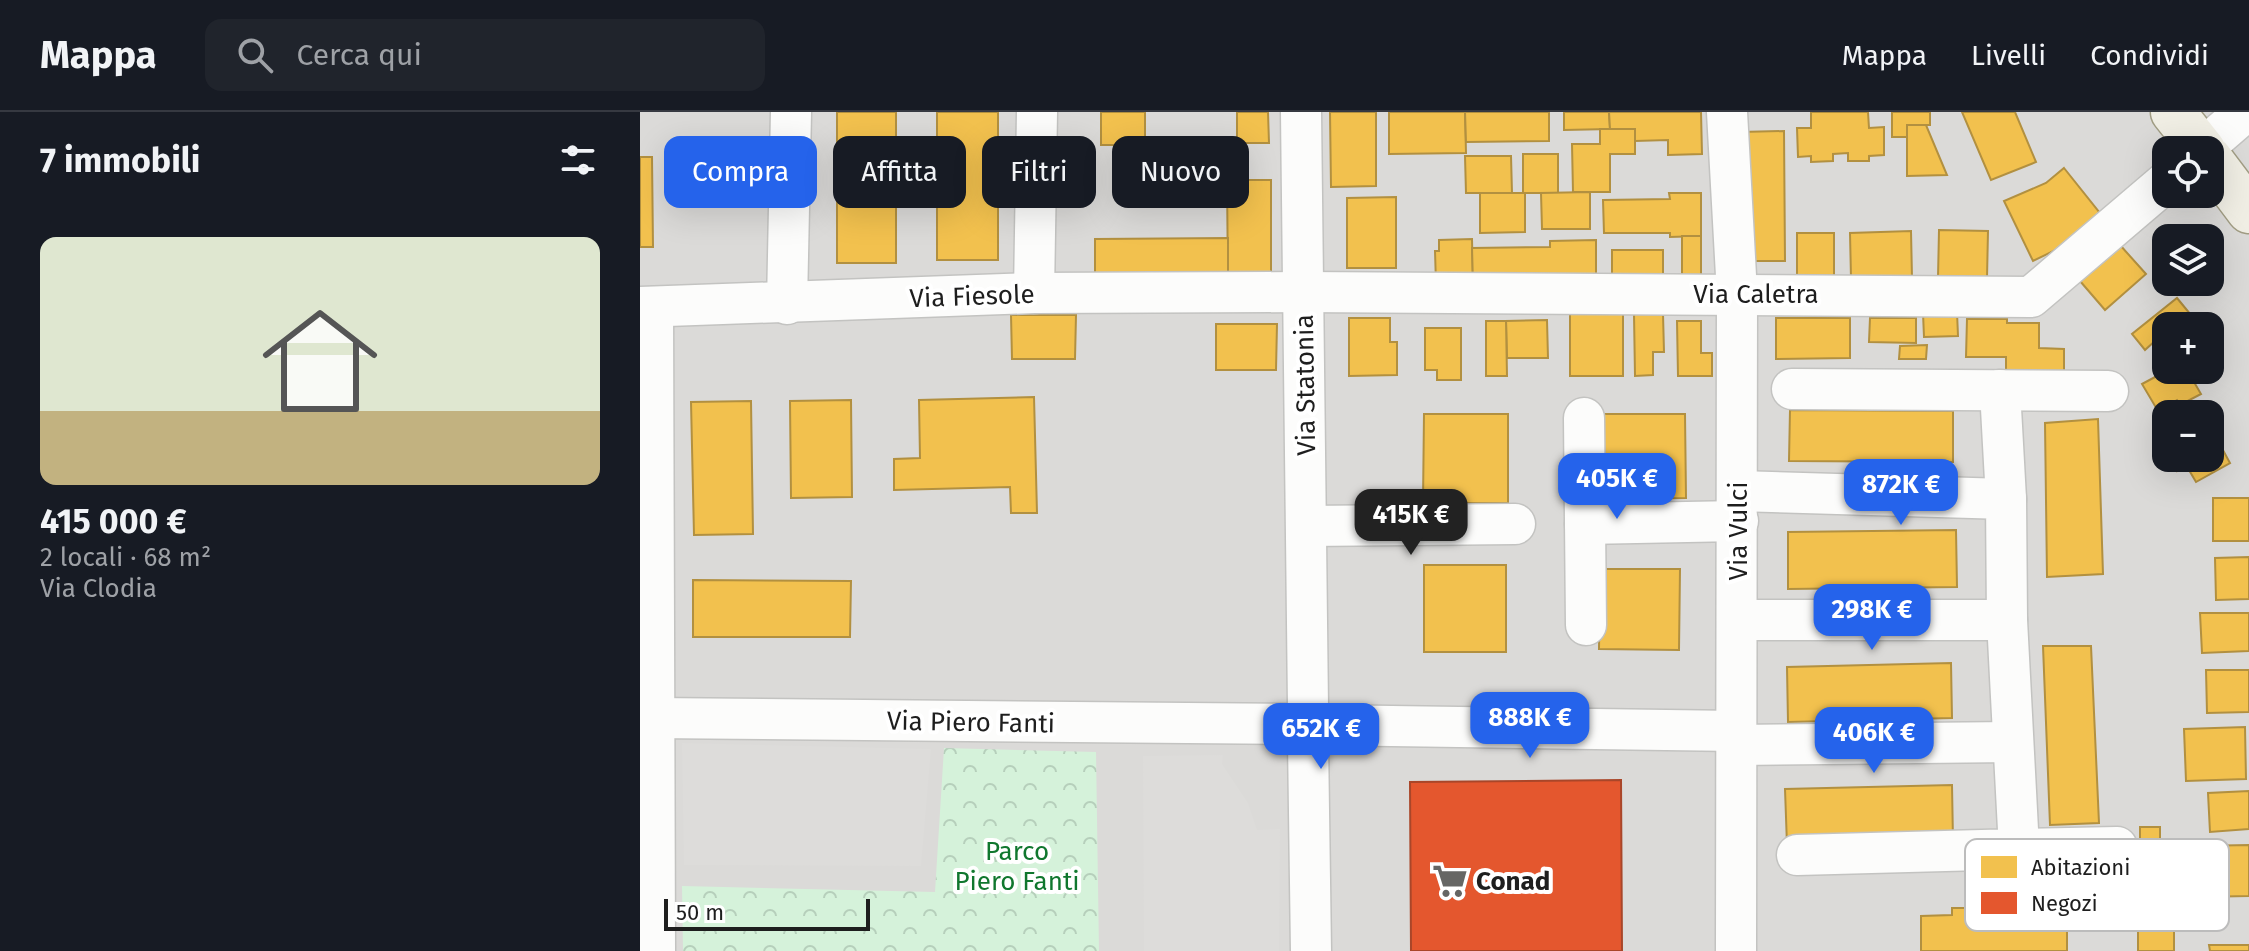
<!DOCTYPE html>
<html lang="it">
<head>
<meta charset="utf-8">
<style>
  body { margin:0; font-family:"Fira Sans",sans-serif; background:#20242c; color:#f1f3f6; height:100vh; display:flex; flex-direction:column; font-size:30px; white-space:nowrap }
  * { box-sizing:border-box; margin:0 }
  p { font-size:26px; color:#9ea1a6 }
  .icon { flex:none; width:44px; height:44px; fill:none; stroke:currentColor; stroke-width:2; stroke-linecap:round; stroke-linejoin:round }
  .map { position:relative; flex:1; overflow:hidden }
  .sheet { display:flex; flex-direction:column; background:#171b24; width:640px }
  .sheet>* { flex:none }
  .hud { position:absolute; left:24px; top:24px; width:760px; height:72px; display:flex; gap:16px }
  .tools { position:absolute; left:1512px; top:24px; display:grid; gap:16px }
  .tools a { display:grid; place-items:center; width:72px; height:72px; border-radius:16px; background:#171b24; box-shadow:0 8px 32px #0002; font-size:40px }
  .scale { position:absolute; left:24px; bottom:20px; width:206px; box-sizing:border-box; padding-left:8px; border:4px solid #1e1e1e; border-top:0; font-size:22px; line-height:28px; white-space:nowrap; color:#1e1e1e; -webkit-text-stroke:6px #fff; paint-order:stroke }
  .price { position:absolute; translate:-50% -68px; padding:0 18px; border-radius:16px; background:#2563eb; color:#fff; font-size:26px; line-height:52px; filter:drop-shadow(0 2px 4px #0008) }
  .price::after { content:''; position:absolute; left:50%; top:48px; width:24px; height:18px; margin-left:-12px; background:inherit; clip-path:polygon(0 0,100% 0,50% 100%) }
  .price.selected { background:#222; color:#fff }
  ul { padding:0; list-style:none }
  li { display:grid; align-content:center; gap:16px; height:424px; padding:0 40px }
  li+li { border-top:2px solid #363941 }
  li span { display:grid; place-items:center; height:248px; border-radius:16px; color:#555 }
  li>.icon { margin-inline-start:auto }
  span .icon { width:144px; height:144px; fill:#fffc; stroke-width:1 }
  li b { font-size:34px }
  h2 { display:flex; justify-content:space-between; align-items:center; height:96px; padding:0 40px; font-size:34px }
  .pill { padding:0 28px; border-radius:16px; background:#171b24; box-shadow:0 8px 32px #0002; font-size:28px; line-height:72px }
  .pill.selected { background:#2563eb; color:#fff }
  header { display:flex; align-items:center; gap:48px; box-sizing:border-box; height:112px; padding:0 40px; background:#171b24; border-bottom:2px solid #363941 }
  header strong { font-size:38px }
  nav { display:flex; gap:44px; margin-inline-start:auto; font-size:28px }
  .search { width:560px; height:72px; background:#20242c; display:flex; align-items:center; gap:20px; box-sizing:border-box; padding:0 28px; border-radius:16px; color:#9ea1a6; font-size:30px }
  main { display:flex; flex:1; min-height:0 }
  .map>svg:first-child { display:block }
</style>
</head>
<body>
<header>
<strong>Mappa</strong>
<div class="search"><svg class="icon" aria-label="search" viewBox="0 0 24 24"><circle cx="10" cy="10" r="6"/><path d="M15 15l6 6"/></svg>Cerca qui</div>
<nav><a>Mappa</a><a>Livelli</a><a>Condividi</a></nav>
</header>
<main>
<section class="sheet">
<h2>7 immobili<svg class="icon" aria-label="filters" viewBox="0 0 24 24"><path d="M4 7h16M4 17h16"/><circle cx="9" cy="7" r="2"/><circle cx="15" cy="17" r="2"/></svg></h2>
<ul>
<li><span style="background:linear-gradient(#dfe7d0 70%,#c2b280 0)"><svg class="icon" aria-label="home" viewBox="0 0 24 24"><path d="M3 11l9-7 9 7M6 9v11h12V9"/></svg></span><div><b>415 000 €</b><p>2 locali · 68 m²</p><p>Via Clodia</p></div></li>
</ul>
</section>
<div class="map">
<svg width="1609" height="839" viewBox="0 0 1609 839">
  <defs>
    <pattern id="park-crowns" width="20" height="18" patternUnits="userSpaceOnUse" patternTransform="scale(2)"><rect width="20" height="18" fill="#d5f2da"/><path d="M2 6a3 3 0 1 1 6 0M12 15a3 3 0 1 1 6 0" fill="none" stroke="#b6cfbb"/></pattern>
  </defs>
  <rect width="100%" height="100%" fill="#ecebe6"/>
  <path fill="#dbdad8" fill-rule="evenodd" d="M0 0H1609V839H0ZM1526 38H1570V82H1526ZM1526 126H1570V170H1526ZM1526 214H1570V258H1526ZM1526 302H1570V346H1526Z"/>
  <polygon fill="url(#park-crowns)" points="304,636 456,640 459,839 43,839 42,774 295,780"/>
  <g fill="#dddcda">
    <polygon points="42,631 291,637 281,754 44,753"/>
    <polygon points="583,643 582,652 608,691 617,718 640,717 639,839 504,839 503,644"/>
  </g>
  <g fill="#f2c14e" stroke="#b29040" stroke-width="2">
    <rect x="197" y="0" width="59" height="151"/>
    <rect x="297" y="0" width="61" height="148"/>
    <rect x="461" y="0" width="44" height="33"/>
    <polygon points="597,0 628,0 629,31 597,31"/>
    <polygon points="690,0 736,0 736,74 691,75"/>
    <polygon points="749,0 825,0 826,41 749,42"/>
    <polygon points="825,0 909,0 909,29 826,30"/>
    <polygon points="924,0 969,0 970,17 924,18"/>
    <polygon points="969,0 1061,0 1062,42 1028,43 1028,28 995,29 995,17 970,17"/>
    <polygon points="1171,0 1228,0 1229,16 1244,15 1244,43 1229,44 1229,49 1208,49 1208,41 1193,42 1193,49 1171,50 1171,44 1158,45 1157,16 1171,16"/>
    <polygon points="1252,0 1290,0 1290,13 1267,13 1267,25 1252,25"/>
    <polygon points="1322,0 1375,0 1396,50 1351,68"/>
    <polygon points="1267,13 1286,13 1307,63 1267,64"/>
    <polygon points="960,17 995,17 995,42 970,42 970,80 933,80 932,32 960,32"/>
    <polygon points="1144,19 1145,149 1101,149 1100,20"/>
    <rect x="883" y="42" width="35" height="39"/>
    <polygon points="825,44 871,44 872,81 826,81"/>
    <polygon points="0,45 12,45 13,135 0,135"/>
    <polygon points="1424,56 1463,105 1438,127 1393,149 1364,89 1406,71"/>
    <polygon points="587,68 631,68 631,170 588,171"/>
    <polygon points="950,80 950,117 902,117 901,81"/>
    <polygon points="840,81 885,81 885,120 840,121"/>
    <polygon points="1029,81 1061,81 1061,124 1030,125 1030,121 964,121 963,88 1030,87"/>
    <polygon points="756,85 756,156 707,156 707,86"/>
    <polygon points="1299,118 1348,119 1347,166 1298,166"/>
    <polygon points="1271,119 1272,166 1211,166 1210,121"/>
    <rect x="1157" y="121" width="37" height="43"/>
    <rect x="1042" y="124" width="19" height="47"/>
    <polygon points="588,126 588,171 455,172 455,127"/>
    <polygon points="832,127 833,172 796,172 795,139 799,139 799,128"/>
    <polygon points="956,128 956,171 833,172 832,136 910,135 910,129"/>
    <polygon points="1480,133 1506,162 1465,198 1440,169"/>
    <polygon points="972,138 1023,138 1023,172 972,173"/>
    <polygon points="1537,186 1560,214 1526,214 1526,240 1516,228 1505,238 1492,222"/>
    <polygon points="1317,200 1318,224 1284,225 1283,201"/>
    <rect x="930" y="201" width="53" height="63"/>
    <polygon points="994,202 1023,202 1024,240 1013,240 1013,263 995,264"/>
    <polygon points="371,203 436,203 435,247 372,247"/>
    <polygon points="709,206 750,206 750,230 757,230 757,263 709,264"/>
    <polygon points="1136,206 1210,206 1210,246 1136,247"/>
    <polygon points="1230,206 1276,206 1276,231 1229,230"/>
    <polygon points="1327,207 1367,207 1367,211 1399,211 1399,236 1424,237 1424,262 1366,262 1366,245 1326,245"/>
    <polygon points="907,208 908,246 867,246 866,209"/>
    <polygon points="846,209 866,209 867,264 846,264"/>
    <polygon points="1037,209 1061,209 1061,241 1072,241 1072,264 1038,264"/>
    <polygon points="576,212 637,212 636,258 576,258"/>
    <polygon points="785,216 821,216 821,268 797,268 797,258 785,258"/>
    <polygon points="1287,233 1286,247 1259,247 1260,234"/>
    <polygon points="1528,258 1547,258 1561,282 1540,293 1537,288 1518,299 1502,272"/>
    <polygon points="394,285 397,401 371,401 370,375 254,378 254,347 280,346 279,288"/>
    <polygon points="211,288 212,385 151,386 150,289"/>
    <polygon points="111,289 113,422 54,423 51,290"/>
    <polygon points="1150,298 1313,299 1313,350 1149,349"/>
    <polygon points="784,302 868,302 868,391 783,391"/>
    <polygon points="959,302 1045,302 1046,386 959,387"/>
    <polygon points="1458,307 1463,462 1407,465 1405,311"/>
    <polygon points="1570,314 1590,351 1556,370 1546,353 1537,359 1530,346 1570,346"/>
    <rect x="1573" y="386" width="36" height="43"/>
    <polygon points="1316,418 1317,475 1148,477 1148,420"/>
    <polygon points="1609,445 1609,487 1576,488 1575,446"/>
    <rect x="784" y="453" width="82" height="87"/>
    <polygon points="960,457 1040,457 1039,538 959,537"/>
    <polygon points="53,468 211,469 210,525 53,525"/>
    <polygon points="1560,501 1609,501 1609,539 1562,541"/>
    <polygon points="1403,534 1451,534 1459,711 1410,713"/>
    <polygon points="1311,551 1312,606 1148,610 1147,555"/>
    <polygon points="1566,558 1609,558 1609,600 1567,601"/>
    <polygon points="1605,615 1606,667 1546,669 1544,617"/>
    <polygon points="1312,673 1313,729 1147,733 1145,677"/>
    <polygon points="1609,679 1609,717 1570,720 1568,681"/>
    <rect x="1500" y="715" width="20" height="37"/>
    <polygon points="1609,733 1609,784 1559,785 1558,734"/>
    <polygon points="1312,796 1396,796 1396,803 1427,803 1427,839 1281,839 1281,804 1312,803"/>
    <rect x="1498" y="808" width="36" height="31"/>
    <polygon points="1569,833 1609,833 1609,839 1570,839"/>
  </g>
  <polygon fill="#e4572e" stroke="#a94629" stroke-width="2" points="981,668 982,839 771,839 770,670"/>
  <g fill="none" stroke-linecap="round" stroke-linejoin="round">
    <g stroke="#c3c3c1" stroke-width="43">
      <g id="minor">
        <polyline points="661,0 668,595"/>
        <polyline points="1087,0 1097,182 1096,839"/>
        <polyline points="1561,38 1605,0"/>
        <polyline points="394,181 397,0"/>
        <polyline points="147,192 151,0"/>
        <polyline points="0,195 394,181 664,180 1391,185 1526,70"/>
        <polyline points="13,195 15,839"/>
        <polyline points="1152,277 1468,279"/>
        <polyline points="1360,278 1366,387"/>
        <polyline points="944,306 946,513"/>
        <polyline points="1098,379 1366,387 1367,508 1379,737 1157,743"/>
        <polyline points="945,412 1098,409"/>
        <polyline points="667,414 875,412"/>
        <polyline points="1098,508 1367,508"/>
        <polyline points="12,606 650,612"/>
        <polyline points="684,613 1097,619"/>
        <polyline points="668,629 671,839"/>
        <polyline points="1096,633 1372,630"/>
        <polyline points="1379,737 1477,735"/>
      </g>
    </g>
    <g stroke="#a19d84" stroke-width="47">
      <g id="major">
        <polyline points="1533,0 1563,38"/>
        <polyline points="1570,47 1609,99"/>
      </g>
    </g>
    <use href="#minor" stroke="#fcfcfb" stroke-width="40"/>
    <use href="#major" stroke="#f0eee4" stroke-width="44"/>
  </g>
  <defs>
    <g id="supermarket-bare" transform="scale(2.76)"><path d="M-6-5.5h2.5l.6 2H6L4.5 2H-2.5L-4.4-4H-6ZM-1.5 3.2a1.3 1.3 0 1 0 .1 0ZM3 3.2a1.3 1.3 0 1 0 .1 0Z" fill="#666664" stroke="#fff" stroke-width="2.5" paint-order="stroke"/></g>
  </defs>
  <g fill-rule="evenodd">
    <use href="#supermarket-bare" x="810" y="769"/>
  </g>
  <g text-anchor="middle" stroke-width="8" stroke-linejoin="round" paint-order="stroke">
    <g font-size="26" fill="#1e1e1e" stroke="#fff">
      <text x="1116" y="191">Via Caletra</text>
      <text transform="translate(332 184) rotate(-2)" y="9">Via Fiesole</text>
      <text transform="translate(665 273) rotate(-91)" y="9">Via Statonia</text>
      <text transform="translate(1098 419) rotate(-90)" y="9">Via Vulci</text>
      <text transform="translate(331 610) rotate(1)" y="9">Via Piero Fanti</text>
    </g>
    <g font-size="26" fill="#10772e" stroke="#fff">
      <text x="377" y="748">Parco<tspan x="377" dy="30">Piero Fanti</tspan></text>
    </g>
    <g font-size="26" font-weight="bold" fill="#1e1e1e" stroke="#fff" text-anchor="start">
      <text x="836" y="778">Conad</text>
    </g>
  </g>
  <rect x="1325" y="727" width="264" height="92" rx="12" fill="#fff" stroke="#bcbcbc" stroke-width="2"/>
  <rect x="1341" y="744" width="36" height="22" fill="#f2c14e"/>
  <rect x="1341" y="780" width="36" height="22" fill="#e4572e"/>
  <g font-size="22" fill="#1e1e1e">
    <text x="1391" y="763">Abitazioni</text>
    <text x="1391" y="799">Negozi</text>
  </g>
</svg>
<div class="tools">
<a><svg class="icon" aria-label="locate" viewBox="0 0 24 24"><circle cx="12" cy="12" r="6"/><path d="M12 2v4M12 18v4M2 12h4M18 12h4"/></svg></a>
<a><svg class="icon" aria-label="layers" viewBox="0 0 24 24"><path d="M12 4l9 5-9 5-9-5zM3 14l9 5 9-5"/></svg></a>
<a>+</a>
<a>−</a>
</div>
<div class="scale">50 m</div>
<b class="price" style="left:977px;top:409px">405K €</b>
<b class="price" style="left:1261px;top:415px">872K €</b>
<b class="price selected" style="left:771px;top:445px">415K €</b>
<b class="price" style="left:1232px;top:540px">298K €</b>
<b class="price" style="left:890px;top:648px">888K €</b>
<b class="price" style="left:681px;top:659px">652K €</b>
<b class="price" style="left:1234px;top:663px">406K €</b>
<div class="hud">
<a class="pill selected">Compra</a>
<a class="pill">Affitta</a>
<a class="pill">Filtri</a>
<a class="pill">Nuovo</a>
</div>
</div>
</main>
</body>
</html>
